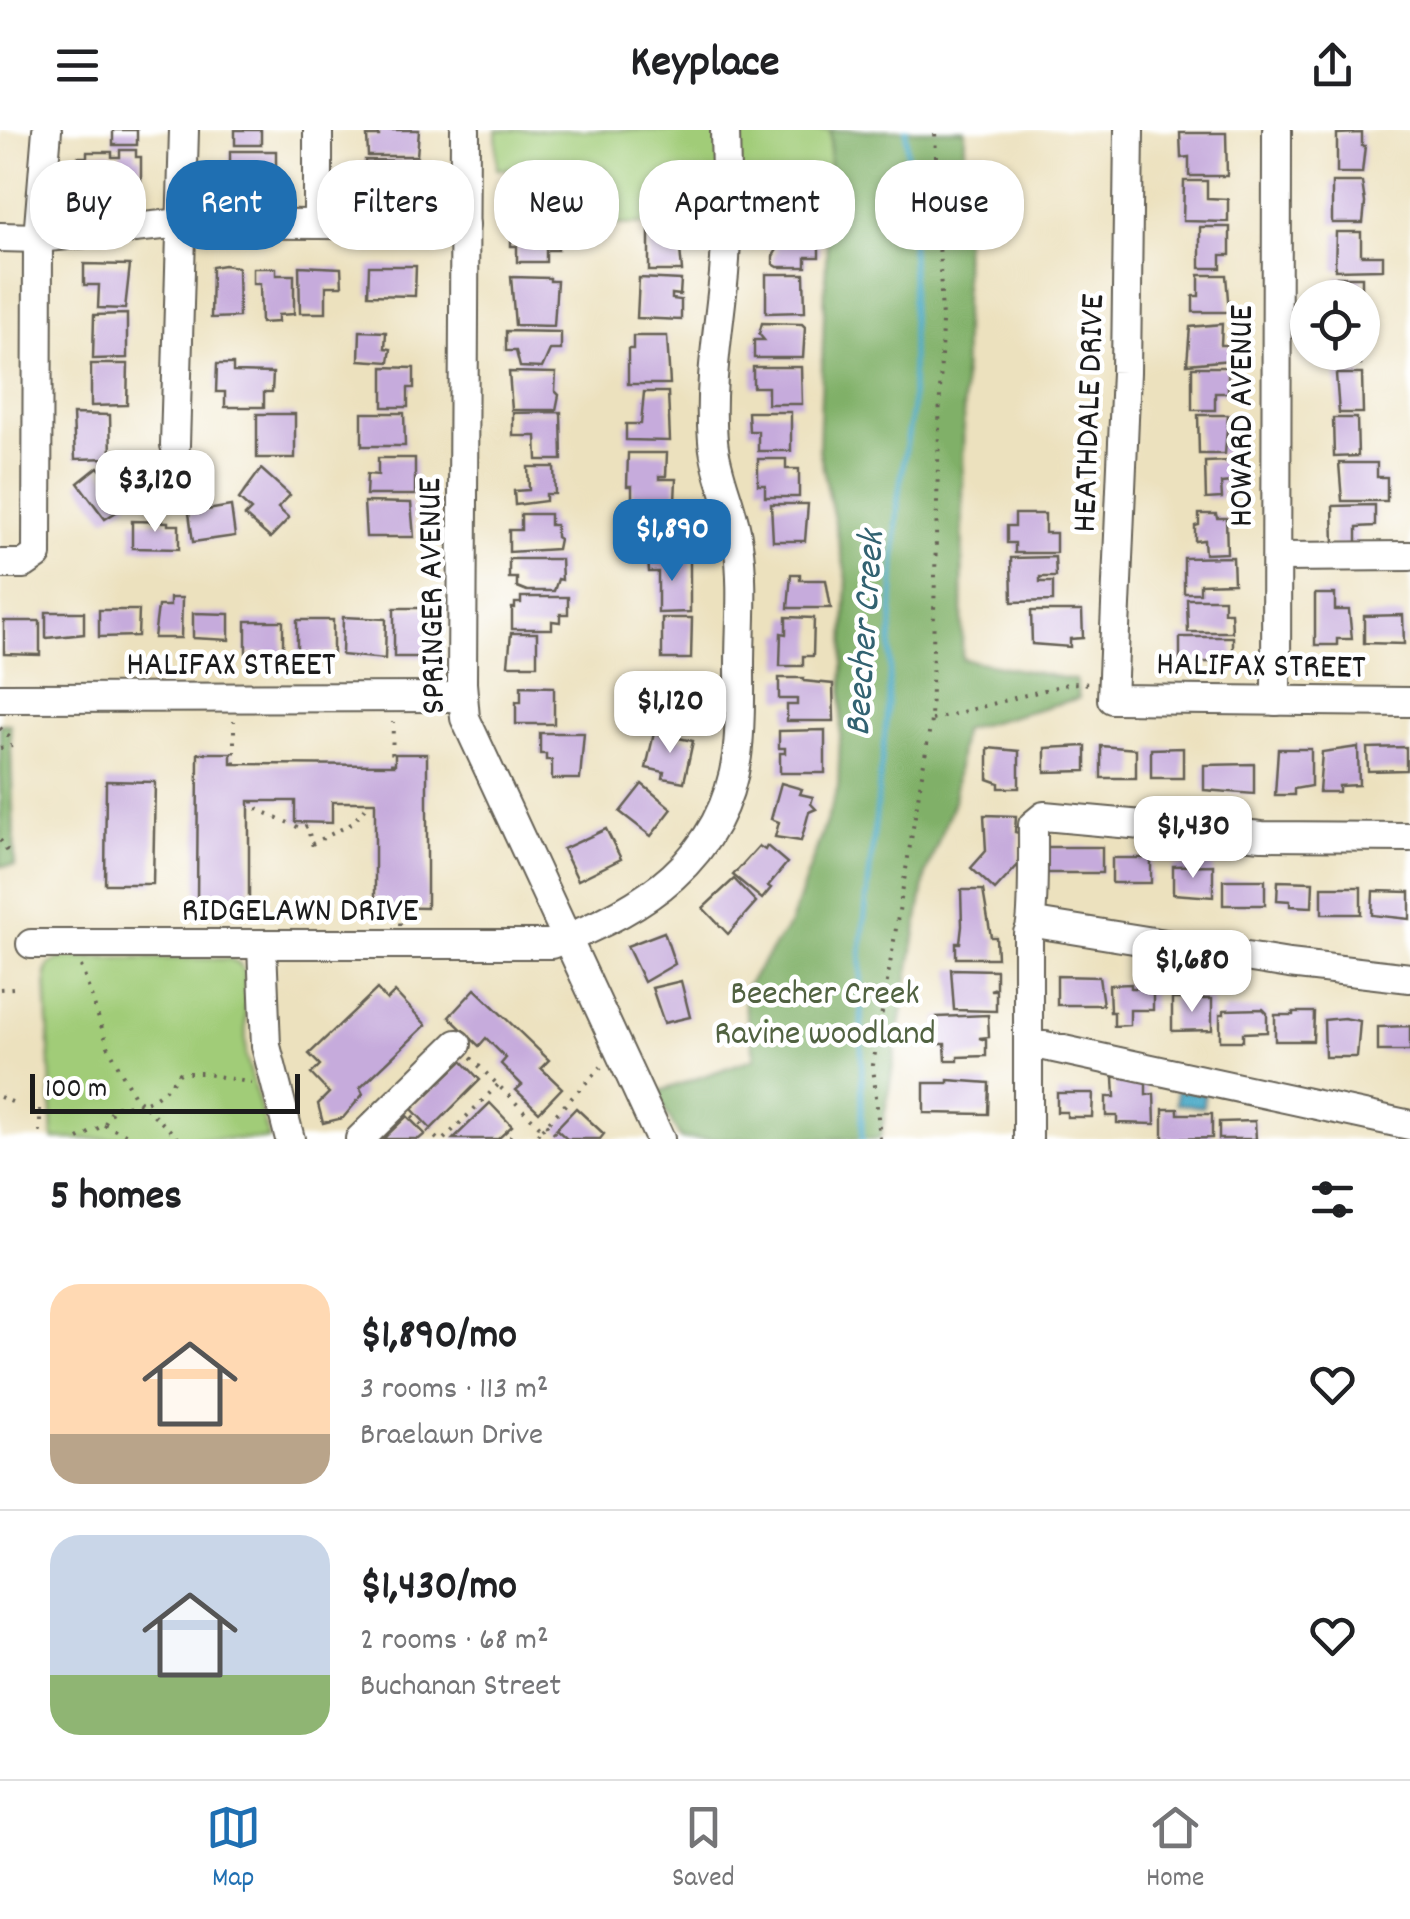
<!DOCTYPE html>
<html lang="en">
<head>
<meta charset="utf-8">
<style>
  body { margin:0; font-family:Dekko,sans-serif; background:#f6f6f6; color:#202124; height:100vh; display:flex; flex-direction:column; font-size:38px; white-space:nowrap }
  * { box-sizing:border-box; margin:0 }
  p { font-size:32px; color:#757577 }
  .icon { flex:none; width:55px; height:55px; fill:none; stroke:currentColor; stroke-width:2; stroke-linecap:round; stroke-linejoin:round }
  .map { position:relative; height:1009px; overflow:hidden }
  .sheet { display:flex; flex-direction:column; background:#fff; flex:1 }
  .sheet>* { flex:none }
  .guide { position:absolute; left:30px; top:30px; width:1350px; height:90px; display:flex; gap:20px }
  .fabs { position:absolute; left:1290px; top:150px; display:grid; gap:20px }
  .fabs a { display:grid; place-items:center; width:90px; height:90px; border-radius:50%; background:#fff; box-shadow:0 2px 8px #0004; font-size:50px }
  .scale { position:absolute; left:30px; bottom:25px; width:270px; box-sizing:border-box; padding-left:10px; border:5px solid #1c1c1c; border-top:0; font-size:28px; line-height:35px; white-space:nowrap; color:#1c1c1c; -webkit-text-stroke:8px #fff; paint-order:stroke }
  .price { position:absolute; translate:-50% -85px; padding:0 22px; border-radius:20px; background:#fff; color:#222; font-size:32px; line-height:65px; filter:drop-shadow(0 2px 5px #0008) }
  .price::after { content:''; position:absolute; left:50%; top:60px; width:30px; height:22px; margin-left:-15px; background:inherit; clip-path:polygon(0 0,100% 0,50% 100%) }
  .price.selected { background:#1f6fb2; color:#fff }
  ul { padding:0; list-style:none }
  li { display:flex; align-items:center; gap:30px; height:250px; padding:0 50px }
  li+li { border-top:2px solid #e0e0e0 }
  li span { display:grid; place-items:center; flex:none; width:280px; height:200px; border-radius:30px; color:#555 }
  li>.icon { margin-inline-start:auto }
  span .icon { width:120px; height:120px; fill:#fffc; stroke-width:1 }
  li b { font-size:42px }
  h2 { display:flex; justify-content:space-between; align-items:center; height:120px; padding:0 50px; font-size:42px }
  .pill { padding:0 35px; border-radius:40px; background:#fff; box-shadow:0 2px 8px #0004; font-size:35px; line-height:90px }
  .pill.selected { background:#1f6fb2; color:#fff }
  header { display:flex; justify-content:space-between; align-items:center; height:130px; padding:0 50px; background:#fff; font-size:45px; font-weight:700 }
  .tabs { display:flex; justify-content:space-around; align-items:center; height:140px; border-top:2px solid #e0e0e0; background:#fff; font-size:28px; color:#757577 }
  .tabs a { display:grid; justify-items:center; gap:5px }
  .tabs .selected { color:#1f6fb2 }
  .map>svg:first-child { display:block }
</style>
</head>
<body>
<header><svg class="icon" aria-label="menu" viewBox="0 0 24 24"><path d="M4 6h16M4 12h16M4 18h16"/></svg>Keyplace<svg class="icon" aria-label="share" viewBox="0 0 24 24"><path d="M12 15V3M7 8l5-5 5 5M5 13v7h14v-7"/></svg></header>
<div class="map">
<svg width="1410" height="1009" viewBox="0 0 1410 1009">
  <rect width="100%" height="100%" fill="#fff"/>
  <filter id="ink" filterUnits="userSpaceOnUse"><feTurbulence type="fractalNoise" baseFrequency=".01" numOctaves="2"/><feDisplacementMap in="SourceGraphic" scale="20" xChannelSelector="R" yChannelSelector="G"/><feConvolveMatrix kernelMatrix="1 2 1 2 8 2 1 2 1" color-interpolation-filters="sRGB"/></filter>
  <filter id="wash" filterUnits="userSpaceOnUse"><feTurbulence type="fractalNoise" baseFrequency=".0048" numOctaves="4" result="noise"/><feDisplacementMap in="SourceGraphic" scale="40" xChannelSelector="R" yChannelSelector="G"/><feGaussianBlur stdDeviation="2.25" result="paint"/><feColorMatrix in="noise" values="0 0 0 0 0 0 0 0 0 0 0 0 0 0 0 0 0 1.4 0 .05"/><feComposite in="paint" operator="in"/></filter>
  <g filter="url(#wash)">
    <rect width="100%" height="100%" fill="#ece1be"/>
    <g fill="#a1cc78" stroke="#5e744a" stroke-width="2.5">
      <polygon points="496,0 831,0 830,92 606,95 604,38 497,39"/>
      <polygon points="61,828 230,829 239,833 245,844 246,926 269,1009 53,1009 46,844 49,835"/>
    </g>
    <g fill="#80b068" stroke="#4e6642" stroke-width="2.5">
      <polygon points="831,0 965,0 962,529 1075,550 1079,568 962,600 954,671 926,743 881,1006 877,1009 681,1009 655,963 755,928 742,862 790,794 838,658 847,449 819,319"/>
      <polygon points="0,594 10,594 15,736 0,736"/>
    </g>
    <polygon fill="#47a8c6" stroke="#326271" stroke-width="2.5" points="1177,960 1205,963 1203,977 1176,974"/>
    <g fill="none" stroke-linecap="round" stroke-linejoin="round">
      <polyline stroke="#47a8c6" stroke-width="5" points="862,1009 861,821 888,575 898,368 912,279 912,120 906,0"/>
    </g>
    <g id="blocks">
      <g fill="#c6abdc">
        <rect x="113" y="0" width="24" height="15"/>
        <rect x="235" y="0" width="26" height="15"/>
        <polygon points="379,0 419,0 417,26 368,26 367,6 379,6"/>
        <polygon points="1180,3 1226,3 1227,46 1189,46 1189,27 1181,28"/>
        <polygon points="1362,3 1362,16 1365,16 1362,43 1337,43 1337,4"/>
        <polygon points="120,20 136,20 136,27 141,27 141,53 119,53 119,62 92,62 92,52 78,52 78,27 87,27 87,22 112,22 112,27 120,27"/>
        <rect x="230" y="21" width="46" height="32"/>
        <polygon points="365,30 419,31 416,64 382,62 382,57 365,57"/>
        <polygon points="531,46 566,46 563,92 510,92 510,70 528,70"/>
        <polygon points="1184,51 1207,51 1207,68 1228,69 1228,92 1183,91"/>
        <polygon points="1332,52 1362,52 1365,73 1363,93 1332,93"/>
        <polygon points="649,96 684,96 684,119 680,119 682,141 649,141"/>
        <polygon points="511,97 558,97 558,120 546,120 546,132 517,132 517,116 511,116"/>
        <polygon points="766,97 811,97 811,111 819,111 819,127 806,127 806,137 778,137 773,134 773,126 778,118 766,118"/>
        <polygon points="1200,97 1230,97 1230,125 1221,125 1221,138 1200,138"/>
        <polygon points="1336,102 1361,102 1361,125 1383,125 1383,139 1335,140"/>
        <polygon points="84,134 130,135 125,179 98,178 99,155 84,155"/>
        <polygon points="224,135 238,137 239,187 211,188 212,137"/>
        <polygon points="299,136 341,138 342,156 326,156 326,183 300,183"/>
        <polygon points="369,136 416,136 415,166 368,165"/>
        <polygon points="253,138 276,138 276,145 294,145 294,184 278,185 278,192 261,193 260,154 253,154"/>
        <polygon points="766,144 804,144 805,182 766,183"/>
        <polygon points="1199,145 1226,145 1229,182 1193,182 1193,166 1199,166"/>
        <polygon points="511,147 550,148 550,151 557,151 554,196 515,195"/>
        <rect x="1337" y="147" width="25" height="21"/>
        <polygon points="639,148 681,150 680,165 672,164 672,169 681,170 681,190 637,188"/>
        <polygon points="127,184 127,228 93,229 94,185"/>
        <polygon points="762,193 802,194 805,197 803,228 754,228 754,210 764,210 759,204"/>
        <polygon points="1222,194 1221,215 1230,215 1230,230 1187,234 1190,197"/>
        <polygon points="360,201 386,202 385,218 391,219 389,232 359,230"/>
        <polygon points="506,201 561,202 561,220 550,220 542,238 520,237 516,221 506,221"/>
        <polygon points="633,206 667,206 670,254 628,254 628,219 633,219"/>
        <rect x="1337" y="222" width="24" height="13"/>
        <polygon points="91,234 128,234 127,275 91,276"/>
        <polygon points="217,234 233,234 233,242 273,243 272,262 264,262 264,277 225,277 225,262 216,262"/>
        <polygon points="383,237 414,238 414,258 408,258 408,277 383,277"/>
        <polygon points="753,237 801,237 802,274 768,274 768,257 753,257"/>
        <polygon points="1192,237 1228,237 1228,263 1215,263 1215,280 1192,280"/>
        <polygon points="509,242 556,243 555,261 559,265 556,280 512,280"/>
        <polygon points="1336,244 1362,244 1363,283 1339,283"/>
        <polygon points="644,262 668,262 670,311 626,310 626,294 641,294"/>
        <polygon points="561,282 562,330 537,330 536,306 513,306 513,283"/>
        <polygon points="748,282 791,282 791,321 758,321 758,301 749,301"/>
        <polygon points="362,283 404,283 405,316 362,316"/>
        <polygon points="73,284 110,285 111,328 75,329"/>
        <rect x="257" y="284" width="38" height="44"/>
        <polygon points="1198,285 1228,285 1225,324 1199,324"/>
        <polygon points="1333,288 1357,288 1358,326 1334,327"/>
        <polygon points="628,323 667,323 666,346 659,346 659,349 676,349 675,372 632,371 632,356 627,356"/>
        <polygon points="378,328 415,328 415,365 366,365 367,344 378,345"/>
        <polygon points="758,329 786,329 786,339 799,339 799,367 765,367 765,355 758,355"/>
        <polygon points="1231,331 1232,352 1221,353 1222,368 1206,369 1205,332"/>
        <polygon points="1339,333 1377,333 1377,347 1387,347 1387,371 1342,371"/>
        <polygon points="98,337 129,374 105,389 78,353"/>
        <polygon points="528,337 554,337 555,364 546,364 546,371 515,375 514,361 529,360"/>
        <polygon points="261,339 290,365 278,378 289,388 270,408 245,386 251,380 239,369"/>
        <polygon points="364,372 411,373 414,407 366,407"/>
        <polygon points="771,374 808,374 805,411 773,411"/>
        <polygon points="1375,375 1375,396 1357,397 1357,415 1334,416 1333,376"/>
        <polygon points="231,376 235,406 193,412 189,383"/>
        <rect x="641" y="381" width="38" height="41"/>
        <polygon points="521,384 550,384 550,395 556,395 556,407 559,409 557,419 509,422 509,400 521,400"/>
        <polygon points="1015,384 1045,384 1045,403 1056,403 1056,423 1015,423 1015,413 1007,413 1007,396 1015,396"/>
        <polygon points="1199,384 1216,384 1217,388 1226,388 1227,423 1205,424 1204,410 1195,411 1195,396 1199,395"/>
        <polygon points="132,391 168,392 168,395 179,395 179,419 132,418"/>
        <polygon points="1055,427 1056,447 1040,447 1040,452 1053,452 1053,471 1012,472 1011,428"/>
        <polygon points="1233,427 1234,453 1200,454 1200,463 1184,463 1184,428"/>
        <polygon points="648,428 690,428 690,482 658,483 658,442 649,442"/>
        <polygon points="509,429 561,429 562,450 558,449 554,461 527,461 517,457 517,448 509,448"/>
        <polygon points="791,444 800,444 800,450 826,450 831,478 788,478"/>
        <polygon points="1315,464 1335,464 1335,480 1349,480 1352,509 1337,509 1337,515 1315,515"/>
        <polygon points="521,467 568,467 568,484 560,484 560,492 552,491 552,499 512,499 512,478 515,478 515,473 521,473"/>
        <polygon points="170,468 182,468 181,508 154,508 158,476 170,476"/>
        <polygon points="1187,469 1224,469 1224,482 1231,482 1232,502 1188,502"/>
        <rect x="394" y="478" width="36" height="49"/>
        <polygon points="99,480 139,480 138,506 99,507"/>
        <polygon points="1031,481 1082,481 1083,508 1070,509 1070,517 1032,514"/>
        <polygon points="46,482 84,482 84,504 46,508"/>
        <polygon points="193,483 229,484 229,510 193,508"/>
        <polygon points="1403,485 1404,514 1364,513 1364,486"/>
        <polygon points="343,487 386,489 385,529 342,525"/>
        <polygon points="786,487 814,488 813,526 803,526 803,536 780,536 781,503 786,504"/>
        <polygon points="662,488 692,488 691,529 662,529"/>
        <rect x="297" y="490" width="36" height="33"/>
        <polygon points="4,491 40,491 40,525 4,524"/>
        <rect x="246" y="491" width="37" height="32"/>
        <polygon points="511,503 537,503 537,535 508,535"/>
        <rect x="1180" y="507" width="53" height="25"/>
        <polygon points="779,548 804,548 804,551 833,554 834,591 787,591 787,575 797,575 797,569 779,569"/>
        <polygon points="652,550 691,550 691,568 696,568 696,576 690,576 690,587 661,588 661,582 651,582 651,572 644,572 644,557 652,557"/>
        <polygon points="521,556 554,557 554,594 516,594 516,572 521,572"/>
        <polygon points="825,600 825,643 780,643 780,623 785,623 785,618 779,618 779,601"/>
        <polygon points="540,603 584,603 580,649 552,649 552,630 546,630 546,624 540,624"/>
        <polygon points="654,603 693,611 684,652 663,648 664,642 646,638"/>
        <polygon points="1086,616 1086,641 1045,642 1045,618"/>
        <polygon points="1101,616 1136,619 1136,648 1101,648"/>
        <polygon points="1358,617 1359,655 1339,656 1339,662 1319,662 1322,622"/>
        <polygon points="1406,617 1406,640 1368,641 1367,618"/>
        <polygon points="988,618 1019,621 1019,658 999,658 999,653 988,649"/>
        <polygon points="1183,618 1183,648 1151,648 1151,619"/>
        <polygon points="1278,619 1311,619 1311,656 1294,659 1294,665 1275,665"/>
        <polygon points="198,623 231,623 231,634 392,635 395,635 395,624 427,624 427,778 375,777 375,672 332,672 332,693 295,692 295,671 249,671 249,776 197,776"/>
        <polygon points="1254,634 1254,664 1204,660 1204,635"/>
        <polygon points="106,651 155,652 153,754 105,754"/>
        <polygon points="781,653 802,659 800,664 813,667 811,674 816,679 809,682 801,711 775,707 779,692 771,689"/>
        <polygon points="642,654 672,679 651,706 620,682"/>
        <polygon points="984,685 1016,686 1015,702 1019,703 1018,735 995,760 971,738 986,721"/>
        <polygon points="606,699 621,729 578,750 563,719"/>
        <polygon points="759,716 765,720 767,716 787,733 768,756 771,758 762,769 733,745"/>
        <rect x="1047" y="717" width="55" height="26"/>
        <rect x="1112" y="728" width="39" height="25"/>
        <polygon points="1213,735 1213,767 1173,764 1173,736"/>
        <polygon points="734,749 756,772 728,804 703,778"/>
        <rect x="1223" y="750" width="42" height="25"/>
        <polygon points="1278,751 1313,752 1312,777 1290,776 1290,771 1277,770"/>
        <rect x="1322" y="757" width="39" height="27"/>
        <polygon points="961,760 983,760 991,807 996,807 997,828 956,828 956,813 960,813 962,796"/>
        <polygon points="1373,761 1410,762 1410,789 1372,785"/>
        <polygon points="664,802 675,834 644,852 627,816"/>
        <polygon points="951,839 996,840 996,858 990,860 996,860 996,881 954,880"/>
        <polygon points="1057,846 1099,847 1103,875 1057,875"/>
        <polygon points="681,851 690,887 664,893 652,858"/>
        <polygon points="1131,854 1131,858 1153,858 1153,880 1130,880 1130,895 1114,896 1114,882 1110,882 1109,855"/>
        <polygon points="377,859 387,870 395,862 426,895 360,958 363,964 343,988 323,993 318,974 329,963 311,944 320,935 309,924"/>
        <polygon points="475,859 549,930 541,938 562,958 539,982 516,960 522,955 501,934 506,928 486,908 479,916 449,887"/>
        <polygon points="1172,869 1212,869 1212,900 1172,901"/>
        <polygon points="1263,879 1267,883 1267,902 1243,903 1243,911 1220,911 1220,884 1224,884 1224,880"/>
        <polygon points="1293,882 1314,882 1313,911 1275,911 1275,885 1293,885"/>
        <polygon points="988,885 989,907 979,908 986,910 986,926 958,927 958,931 946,931 945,914 939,914 937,887"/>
        <polygon points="1344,888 1360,891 1357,927 1325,927 1324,890"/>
        <polygon points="1410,896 1410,921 1378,921 1378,897"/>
        <polygon points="462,931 480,950 431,999 412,979"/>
        <polygon points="1146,946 1146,965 1154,964 1155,994 1117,993 1117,986 1106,986 1106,967 1115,967 1114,947"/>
        <polygon points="948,950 989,953 988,984 924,983 924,953 948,953"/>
        <polygon points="1057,963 1093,963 1092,987 1067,987 1067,982 1057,982"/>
        <polygon points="490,973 512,996 498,1009 453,1009"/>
        <polygon points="576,978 604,1004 600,1009 567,1009 556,999"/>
        <polygon points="1163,979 1178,979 1178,984 1212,984 1212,1008 1163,1009"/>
        <polygon points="407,986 425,1004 419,1009 383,1009"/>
        <polygon points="1255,991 1256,1009 1219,1009 1219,992"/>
      </g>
    </g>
  </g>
  <g filter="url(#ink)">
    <use href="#blocks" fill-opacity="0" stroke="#656155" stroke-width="2.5"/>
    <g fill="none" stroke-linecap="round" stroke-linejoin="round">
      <g stroke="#656155" stroke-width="32">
        <g id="minor">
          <polyline points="465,0 462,553 465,588 660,1009"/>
          <polyline points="1129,0 1126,242 1112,569 1410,572"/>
          <polyline points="318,94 318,0"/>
          <polyline points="0,107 38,108 182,93 465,95"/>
          <polyline points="175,315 184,0"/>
          <polyline points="1277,427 1410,426"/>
          <polyline points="0,434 24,434 37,425 38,108 47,0"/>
          <polyline points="0,568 463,567"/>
          <polyline points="1276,571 1277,0"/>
          <polyline points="1032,796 1041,794 1289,834 1410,848"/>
          <path d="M31 814H551C643 781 722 730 737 626 741 596 740 565 740 535 740 495 744 453 738 413 734 378 716 346 713 311 708 255 719 199 724 144 728 96 726 48 725 0"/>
          <polyline points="262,816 266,916 290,1009"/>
          <polyline points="1028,916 1045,916 1410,995"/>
          <polyline points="360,1009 457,914"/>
          <path d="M1028 1009V803C1034 793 1033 714 1033 695L1044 686 1262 706 1410 707"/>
        </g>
      </g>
      <g stroke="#656155" stroke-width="4" stroke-dasharray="2.5 8" stroke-linecap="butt">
        <polyline points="932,590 1071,553 1093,554"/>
        <polyline points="0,598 12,610"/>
        <polyline points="0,618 12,616"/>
        <polyline points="234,634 234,591"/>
        <polyline points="392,635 393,592"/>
        <polyline points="253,671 253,677 302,699 307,696 312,714 353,693 369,672"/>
        <polyline points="0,710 10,725"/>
        <polyline points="225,776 225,794"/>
        <polyline points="400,795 401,778"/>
        <polyline points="81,836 108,916 133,965 179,1009"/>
        <polyline points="0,859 13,858"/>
        <polyline points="471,928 542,999 533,1009"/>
        <polyline points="0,967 12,972"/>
        <polyline points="40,979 40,1009"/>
        <polyline points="412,986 437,1009"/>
        <polyline points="546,994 560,1009"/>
        <polyline points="104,995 137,1009"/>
        <polyline points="542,999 601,937"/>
        <polyline points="509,1007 523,1009"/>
        <path d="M78 1009 104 995 115 976C149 976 158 969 180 943H202L252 953"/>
        <polyline points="444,1009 498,955"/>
        <polyline points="880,1009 873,935 931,591 942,191 935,0"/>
      </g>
      <use href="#minor" stroke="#fff" stroke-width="28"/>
    </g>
  </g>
  <g text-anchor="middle" stroke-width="9" stroke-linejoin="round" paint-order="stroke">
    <g font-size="35" fill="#1c1c1c" stroke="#fff">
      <text transform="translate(1086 283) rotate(-88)" y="12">HEATHDALE DRIVE</text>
      <text transform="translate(1239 286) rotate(-90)" y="12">HOWARD AVENUE</text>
      <text transform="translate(429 466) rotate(-91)" y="12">SPRINGER AVENUE</text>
      <text x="231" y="544">HALIFAX STREET</text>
      <text transform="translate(1261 533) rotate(1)" y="12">HALIFAX STREET</text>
      <text x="300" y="790">RIDGELAWN DRIVE</text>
    </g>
    <g font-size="35" fill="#516241" stroke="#fff">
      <text x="825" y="873">Beecher Creek<tspan x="825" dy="40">Ravine woodland</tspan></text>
    </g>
    <g font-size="38" font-style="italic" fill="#326271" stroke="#fff">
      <text transform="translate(862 503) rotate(-86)" y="13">Beecher Creek</text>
    </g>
  </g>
</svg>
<div class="fabs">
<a><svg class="icon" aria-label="locate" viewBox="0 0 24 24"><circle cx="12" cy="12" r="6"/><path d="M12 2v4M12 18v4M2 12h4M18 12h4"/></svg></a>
</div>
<div class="scale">100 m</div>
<b class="price" style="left:155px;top:405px">$3,120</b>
<b class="price selected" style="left:672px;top:454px">$1,890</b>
<b class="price" style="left:670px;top:626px">$1,120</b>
<b class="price" style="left:1193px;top:751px">$1,430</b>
<b class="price" style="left:1192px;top:885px">$1,680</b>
<div class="guide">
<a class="pill">Buy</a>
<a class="pill selected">Rent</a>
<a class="pill">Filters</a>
<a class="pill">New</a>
<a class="pill">Apartment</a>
<a class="pill">House</a>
</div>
</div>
<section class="sheet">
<h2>5 homes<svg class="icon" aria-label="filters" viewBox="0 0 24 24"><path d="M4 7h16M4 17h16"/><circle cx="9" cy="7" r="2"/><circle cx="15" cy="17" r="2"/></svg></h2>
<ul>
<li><span style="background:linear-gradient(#ffd9b3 75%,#b9a48a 0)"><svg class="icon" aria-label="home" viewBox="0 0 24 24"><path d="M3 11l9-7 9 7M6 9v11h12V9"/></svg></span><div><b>$1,890/mo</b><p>3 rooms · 113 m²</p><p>Braelawn Drive</p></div><svg class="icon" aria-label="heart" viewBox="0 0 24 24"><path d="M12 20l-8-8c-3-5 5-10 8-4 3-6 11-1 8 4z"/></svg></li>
<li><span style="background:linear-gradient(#c9d6e8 70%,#8fb573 0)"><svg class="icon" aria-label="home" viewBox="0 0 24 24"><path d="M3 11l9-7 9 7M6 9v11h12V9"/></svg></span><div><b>$1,430/mo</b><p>2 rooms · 68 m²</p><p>Buchanan Street</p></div><svg class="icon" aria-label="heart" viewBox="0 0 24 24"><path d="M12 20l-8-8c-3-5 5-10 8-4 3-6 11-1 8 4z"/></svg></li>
</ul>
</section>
<nav class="tabs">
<a class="selected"><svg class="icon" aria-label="map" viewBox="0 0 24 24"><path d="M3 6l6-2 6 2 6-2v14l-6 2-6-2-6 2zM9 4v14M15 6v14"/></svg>Map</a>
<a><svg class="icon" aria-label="saved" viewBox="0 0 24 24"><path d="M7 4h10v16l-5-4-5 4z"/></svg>Saved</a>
<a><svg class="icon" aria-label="home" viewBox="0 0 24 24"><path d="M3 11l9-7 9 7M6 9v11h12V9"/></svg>Home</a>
</nav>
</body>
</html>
